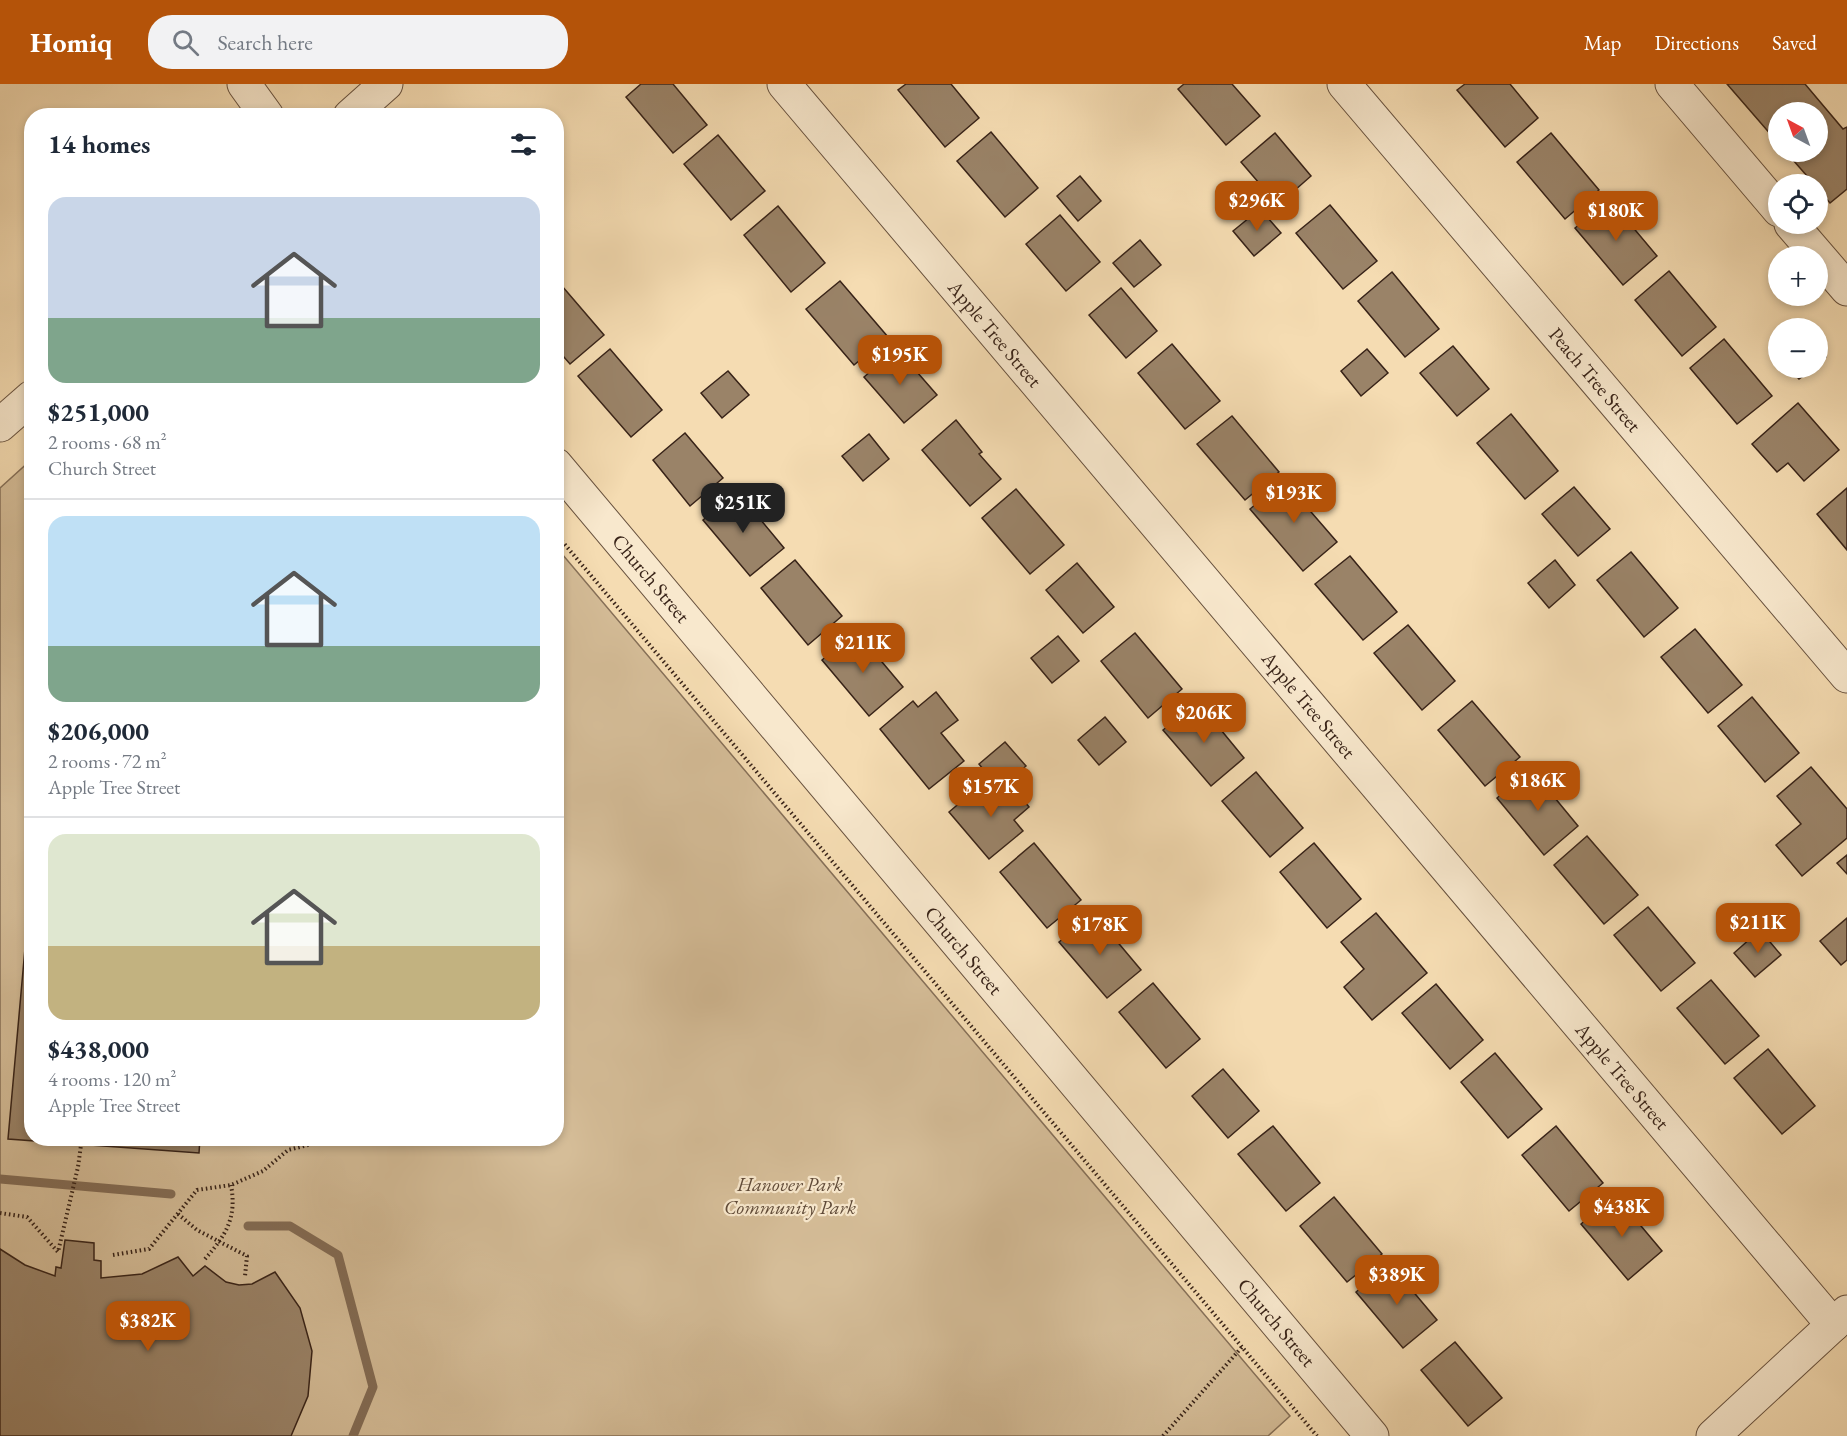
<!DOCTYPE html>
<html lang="en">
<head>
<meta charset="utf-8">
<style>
  body { margin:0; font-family:"EB Garamond",serif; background:#f2f2f3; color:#1f2937; height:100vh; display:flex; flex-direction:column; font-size:22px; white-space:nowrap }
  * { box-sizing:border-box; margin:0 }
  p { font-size:20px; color:#747a83 }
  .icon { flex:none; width:33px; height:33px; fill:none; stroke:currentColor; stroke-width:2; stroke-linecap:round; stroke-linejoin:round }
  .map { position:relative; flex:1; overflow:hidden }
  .side { position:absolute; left:24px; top:24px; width:540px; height:1038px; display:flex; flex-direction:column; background:#fff; border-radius:24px; box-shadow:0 3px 9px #0003 }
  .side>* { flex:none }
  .needle { width:39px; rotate:319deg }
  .tools { position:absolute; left:1768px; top:18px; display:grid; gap:12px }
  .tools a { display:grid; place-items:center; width:60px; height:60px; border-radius:50%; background:#fff; box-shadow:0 3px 9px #0003; font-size:30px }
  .price { position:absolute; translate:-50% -51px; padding:0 14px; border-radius:12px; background:#b45309; color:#fff; font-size:20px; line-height:39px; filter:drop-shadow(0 2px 3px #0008) }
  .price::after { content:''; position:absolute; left:50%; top:36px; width:18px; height:14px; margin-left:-9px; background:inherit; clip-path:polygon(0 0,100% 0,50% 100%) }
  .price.selected { background:#222; color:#fff }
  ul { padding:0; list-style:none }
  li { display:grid; align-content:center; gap:12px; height:318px; padding:0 24px }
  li+li { border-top:2px solid #e0e1e3 }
  li span { display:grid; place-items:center; height:186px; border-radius:18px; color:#555 }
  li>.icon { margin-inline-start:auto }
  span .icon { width:108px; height:108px; fill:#fffc; stroke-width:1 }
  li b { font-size:26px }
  h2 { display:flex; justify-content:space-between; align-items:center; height:72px; padding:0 24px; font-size:26px }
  header { display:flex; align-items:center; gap:36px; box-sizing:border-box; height:84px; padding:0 30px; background:#b45309; color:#fff }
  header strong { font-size:28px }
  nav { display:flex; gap:33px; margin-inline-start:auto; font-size:21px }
  .search { width:420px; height:54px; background:#f2f2f3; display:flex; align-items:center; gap:15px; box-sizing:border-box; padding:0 21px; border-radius:24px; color:#747a83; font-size:22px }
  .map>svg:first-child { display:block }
</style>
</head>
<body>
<header>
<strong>Homiq</strong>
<div class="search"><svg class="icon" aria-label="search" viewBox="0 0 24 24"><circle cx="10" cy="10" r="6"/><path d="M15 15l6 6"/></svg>Search here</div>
<nav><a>Map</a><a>Directions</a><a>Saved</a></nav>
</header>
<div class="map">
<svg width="1847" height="1352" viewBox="0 0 1847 1352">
  <rect width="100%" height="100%" fill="#f5dcb2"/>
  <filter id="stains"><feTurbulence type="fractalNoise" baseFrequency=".00333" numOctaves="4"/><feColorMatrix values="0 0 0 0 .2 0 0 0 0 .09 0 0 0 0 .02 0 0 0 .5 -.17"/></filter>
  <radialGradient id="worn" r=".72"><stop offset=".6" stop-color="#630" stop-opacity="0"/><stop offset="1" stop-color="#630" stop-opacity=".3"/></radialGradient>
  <polygon fill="#d5bd98" stroke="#867058" stroke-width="1.5" points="31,376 32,1054 556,1054 557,464 1290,1332 1268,1352 0,1352 0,404"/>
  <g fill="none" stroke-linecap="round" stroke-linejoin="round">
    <g stroke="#836c55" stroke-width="9">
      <polyline points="0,1095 171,1110"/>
      <polyline points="248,1142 290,1142 338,1171 373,1303 353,1352"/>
    </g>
  </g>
  <g fill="#9a8368" stroke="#382318" stroke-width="1.5">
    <polygon points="641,0 673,0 707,41 673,69 626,13"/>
    <polygon points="906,0 951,0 979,34 945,63 898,6"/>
    <polygon points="1184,0 1232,0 1260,32 1226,61 1178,5"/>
    <polygon points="1465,0 1510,0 1538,34 1505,63 1457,6"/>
    <polygon points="1727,0 1805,0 1843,45 1847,43 1847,105 1830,119 1818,105 1818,100 1814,100 1786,68 1818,68 1818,28 1779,28 1779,60"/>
    <polygon points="991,48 1038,104 1005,133 957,77"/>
    <polygon points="1275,49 1311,92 1278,121 1241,78"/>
    <polygon points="1551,49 1599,106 1565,135 1517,78"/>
    <polygon points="718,51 765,107 731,136 684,80"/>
    <polygon points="1080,92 1101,117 1078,137 1057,112"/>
    <polygon points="1610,116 1657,172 1623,201 1575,144"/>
    <polygon points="1330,121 1377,177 1343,205 1296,149"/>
    <polygon points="778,122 825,179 791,208 744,151"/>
    <polygon points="1260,125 1281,149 1254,172 1233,147"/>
    <polygon points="1060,131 1100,178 1066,207 1026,160"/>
    <polygon points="1140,156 1161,181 1134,203 1113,179"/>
    <polygon points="1669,187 1716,243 1682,272 1635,216"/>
    <polygon points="1392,188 1439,245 1405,273 1358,217"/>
    <polygon points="556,195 604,251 570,280 556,264"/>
    <polygon points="840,197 888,253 854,281 806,225"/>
    <polygon points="1121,204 1157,247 1126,274 1089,231"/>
    <polygon points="1724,255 1772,312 1737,340 1690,284"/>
    <polygon points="1172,260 1220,317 1185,345 1138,289"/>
    <polygon points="1453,262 1489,305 1457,332 1420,289"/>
    <polygon points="1818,264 1826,273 1818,280"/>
    <polygon points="610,265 662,326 631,353 578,292"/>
    <polygon points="897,265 937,311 904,339 864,293"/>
    <polygon points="1367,265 1388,289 1361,312 1341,287"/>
    <polygon points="1789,284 1814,284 1799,295"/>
    <polygon points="728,287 749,311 722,334 701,309"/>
    <polygon points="1798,319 1839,366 1804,397 1788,379 1777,388 1752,360"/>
    <polygon points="1511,330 1558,387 1525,415 1477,359"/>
    <polygon points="1232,332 1279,388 1245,416 1197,360"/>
    <polygon points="956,336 982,368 979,370 1001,395 970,422 922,366"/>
    <polygon points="685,349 723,394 690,422 653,376"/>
    <polygon points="869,350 889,375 863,397 842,372"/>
    <polygon points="1290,392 1311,416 1305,421 1337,458 1303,487 1250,425"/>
    <polygon points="1574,403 1610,445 1578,472 1542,430"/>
    <polygon points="1847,404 1847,466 1817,430"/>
    <polygon points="1016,405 1064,461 1030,490 982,434"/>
    <polygon points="737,407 784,464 750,492 703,436"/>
    <polygon points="1631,468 1678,524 1644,553 1597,496"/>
    <polygon points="1350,472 1397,528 1363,556 1315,500"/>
    <polygon points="795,476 842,532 808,561 761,504"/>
    <polygon points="1555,476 1575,501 1549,524 1528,499"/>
    <polygon points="1077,479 1114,523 1083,549 1046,506"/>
    <polygon points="1408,541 1455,597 1422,626 1374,569"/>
    <polygon points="1695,545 1742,601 1708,629 1661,573"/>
    <polygon points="856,547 903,603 869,632 822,576"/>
    <polygon points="1135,549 1182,605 1148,634 1101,577"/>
    <polygon points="1058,552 1079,577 1052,599 1031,574"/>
    <polygon points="936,608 958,636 941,649 964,677 929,705 880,645 913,617 918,623"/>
    <polygon points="1752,613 1799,669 1765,698 1718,642"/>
    <polygon points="1472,617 1520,673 1485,702 1438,646"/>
    <polygon points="1198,618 1244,674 1211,702 1163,646"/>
    <polygon points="1105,633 1126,658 1099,681 1078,656"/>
    <polygon points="1005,658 1026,682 999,705 979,680"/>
    <polygon points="1811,683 1847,725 1847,754 1802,792 1776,761 1801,740 1777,712"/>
    <polygon points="1531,685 1578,742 1544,771 1497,714"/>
    <polygon points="1256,688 1303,744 1270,773 1222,717"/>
    <polygon points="983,699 996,714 1011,701 1029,723 1014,736 1023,747 989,775 949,728"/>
    <polygon points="1587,752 1638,811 1604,840 1554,781"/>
    <polygon points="1034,759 1081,816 1047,844 1000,788"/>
    <polygon points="1314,759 1361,815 1327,844 1280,788"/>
    <polygon points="1847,771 1847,790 1837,779"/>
    <polygon points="32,786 32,1054 200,1054 199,1069 8,1055"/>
    <polygon points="1648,823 1695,879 1661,907 1614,851"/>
    <polygon points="1376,829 1427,889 1372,936 1344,903 1364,885 1341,858"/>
    <polygon points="1094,830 1141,886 1107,914 1059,858"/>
    <polygon points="1847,834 1847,876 1841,881 1820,857"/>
    <polygon points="1760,846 1781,871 1755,893 1734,869"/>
    <polygon points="1711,896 1759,952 1725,980 1677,924"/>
    <polygon points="1153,899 1200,955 1166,984 1119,928"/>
    <polygon points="1436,900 1483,956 1450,985 1402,929"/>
    <polygon points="1768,965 1815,1022 1782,1050 1734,994"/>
    <polygon points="1495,969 1542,1025 1508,1054 1461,998"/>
    <polygon points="1223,985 1259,1027 1228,1054 1192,1012"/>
    <polygon points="1273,1042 1320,1099 1286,1127 1238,1070"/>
    <polygon points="1556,1042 1603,1099 1569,1127 1522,1071"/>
    <polygon points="1615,1111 1662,1167 1628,1196 1581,1140"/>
    <polygon points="1334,1113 1382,1170 1347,1198 1300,1142"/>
    <polygon points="65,1156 94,1159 94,1176 101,1177 101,1194 142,1190 178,1173 193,1192 205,1182 226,1198 239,1201 252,1200 275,1188 300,1224 312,1267 308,1312 291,1352 0,1352 0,1165 25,1181 55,1192 56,1183 61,1184"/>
    <polygon points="1390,1180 1437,1236 1403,1264 1356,1208"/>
    <polygon points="1455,1258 1502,1314 1468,1342 1421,1286"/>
  </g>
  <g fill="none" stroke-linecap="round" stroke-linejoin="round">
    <g stroke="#67513e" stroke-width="35">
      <g id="minor">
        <polyline points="244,0 267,32"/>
        <path id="s1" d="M784 0 1833 1241"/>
        <path id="s2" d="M1344 0 1847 592"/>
        <polyline points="1672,0 1779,126"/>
        <polyline points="350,32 386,0"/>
        <polyline points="1791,140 1847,205"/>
        <polyline points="0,341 32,313"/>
        <path id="s3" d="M556 381 1372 1352"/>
        <polyline points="1713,1352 1847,1228"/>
      </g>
    </g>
    <g stroke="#382318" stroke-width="4" stroke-dasharray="1.5 3" stroke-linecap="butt">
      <polyline points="556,450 1317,1352"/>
      <polyline points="0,1129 27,1133 58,1168 78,1083 81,1061"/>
      <polyline points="178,1130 197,1146 247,1172 245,1192"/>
      <polyline points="113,1171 149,1165 197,1106 231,1101 263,1087 288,1066 316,1059"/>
      <path d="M205 1175C226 1151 237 1134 231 1101"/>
      <polyline points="1163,1352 1242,1263"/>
    </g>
    <use href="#minor" stroke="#f8e8cd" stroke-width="33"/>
  </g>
  <g text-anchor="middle" stroke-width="4.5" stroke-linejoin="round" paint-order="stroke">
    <g font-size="20" fill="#382318" stroke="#f8e8cd">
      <text dy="7" stroke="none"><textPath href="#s1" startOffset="327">Apple Tree Street</textPath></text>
      <text dy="7" stroke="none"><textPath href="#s2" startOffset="388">Peach Tree Street</textPath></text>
      <text dy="7" stroke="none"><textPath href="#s3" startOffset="148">Church Street</textPath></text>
      <text dy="7" stroke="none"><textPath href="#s1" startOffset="813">Apple Tree Street</textPath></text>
      <text dy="7" stroke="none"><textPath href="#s3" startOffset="634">Church Street</textPath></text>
      <text dy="7" stroke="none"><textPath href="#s1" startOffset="1299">Apple Tree Street</textPath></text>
      <text dy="7" stroke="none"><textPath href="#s3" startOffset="1120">Church Street</textPath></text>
    </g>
    <g font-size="20" font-style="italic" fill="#5f4a38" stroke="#f8e8cd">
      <text x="790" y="1107">Hanover Park<tspan x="790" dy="23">Community Park</tspan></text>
    </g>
  </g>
  <rect width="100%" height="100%" filter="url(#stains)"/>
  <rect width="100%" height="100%" fill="url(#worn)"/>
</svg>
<div class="tools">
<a><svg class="needle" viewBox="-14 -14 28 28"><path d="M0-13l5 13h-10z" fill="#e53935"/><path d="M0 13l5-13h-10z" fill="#747a83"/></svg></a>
<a><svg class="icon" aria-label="locate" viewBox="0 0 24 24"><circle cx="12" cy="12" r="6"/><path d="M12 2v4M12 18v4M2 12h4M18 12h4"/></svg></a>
<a>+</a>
<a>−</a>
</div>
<b class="price" style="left:1257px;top:148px">$296K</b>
<b class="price" style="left:1616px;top:158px">$180K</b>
<b class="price" style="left:900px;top:302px">$195K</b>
<b class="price" style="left:1294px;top:440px">$193K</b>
<b class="price selected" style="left:743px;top:450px">$251K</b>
<b class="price" style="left:863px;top:590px">$211K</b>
<b class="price" style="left:1204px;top:660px">$206K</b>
<b class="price" style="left:1538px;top:728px">$186K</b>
<b class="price" style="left:991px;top:734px">$157K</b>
<b class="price" style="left:1758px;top:870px">$211K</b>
<b class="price" style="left:1100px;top:872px">$178K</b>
<b class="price" style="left:1622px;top:1154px">$438K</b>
<b class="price" style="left:1397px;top:1222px">$389K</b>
<b class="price" style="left:148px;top:1268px">$382K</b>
<section class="side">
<h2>14 homes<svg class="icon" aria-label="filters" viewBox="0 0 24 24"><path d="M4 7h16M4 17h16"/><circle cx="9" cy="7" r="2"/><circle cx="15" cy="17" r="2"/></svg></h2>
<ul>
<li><span style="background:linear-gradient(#c9d6e8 65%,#7fa58c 0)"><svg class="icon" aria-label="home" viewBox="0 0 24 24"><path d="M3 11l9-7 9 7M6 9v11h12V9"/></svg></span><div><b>$251,000</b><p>2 rooms · 68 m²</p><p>Church Street</p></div></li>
<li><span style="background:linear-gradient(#bfe0f5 70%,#7fa58c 0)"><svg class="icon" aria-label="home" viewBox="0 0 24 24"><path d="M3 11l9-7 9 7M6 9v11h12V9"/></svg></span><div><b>$206,000</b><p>2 rooms · 72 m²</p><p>Apple Tree Street</p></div></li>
<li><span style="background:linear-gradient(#dfe7d0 60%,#c2b280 0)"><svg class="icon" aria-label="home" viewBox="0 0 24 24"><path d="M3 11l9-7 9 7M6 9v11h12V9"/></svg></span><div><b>$438,000</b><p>4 rooms · 120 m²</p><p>Apple Tree Street</p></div></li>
</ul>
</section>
</div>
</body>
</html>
